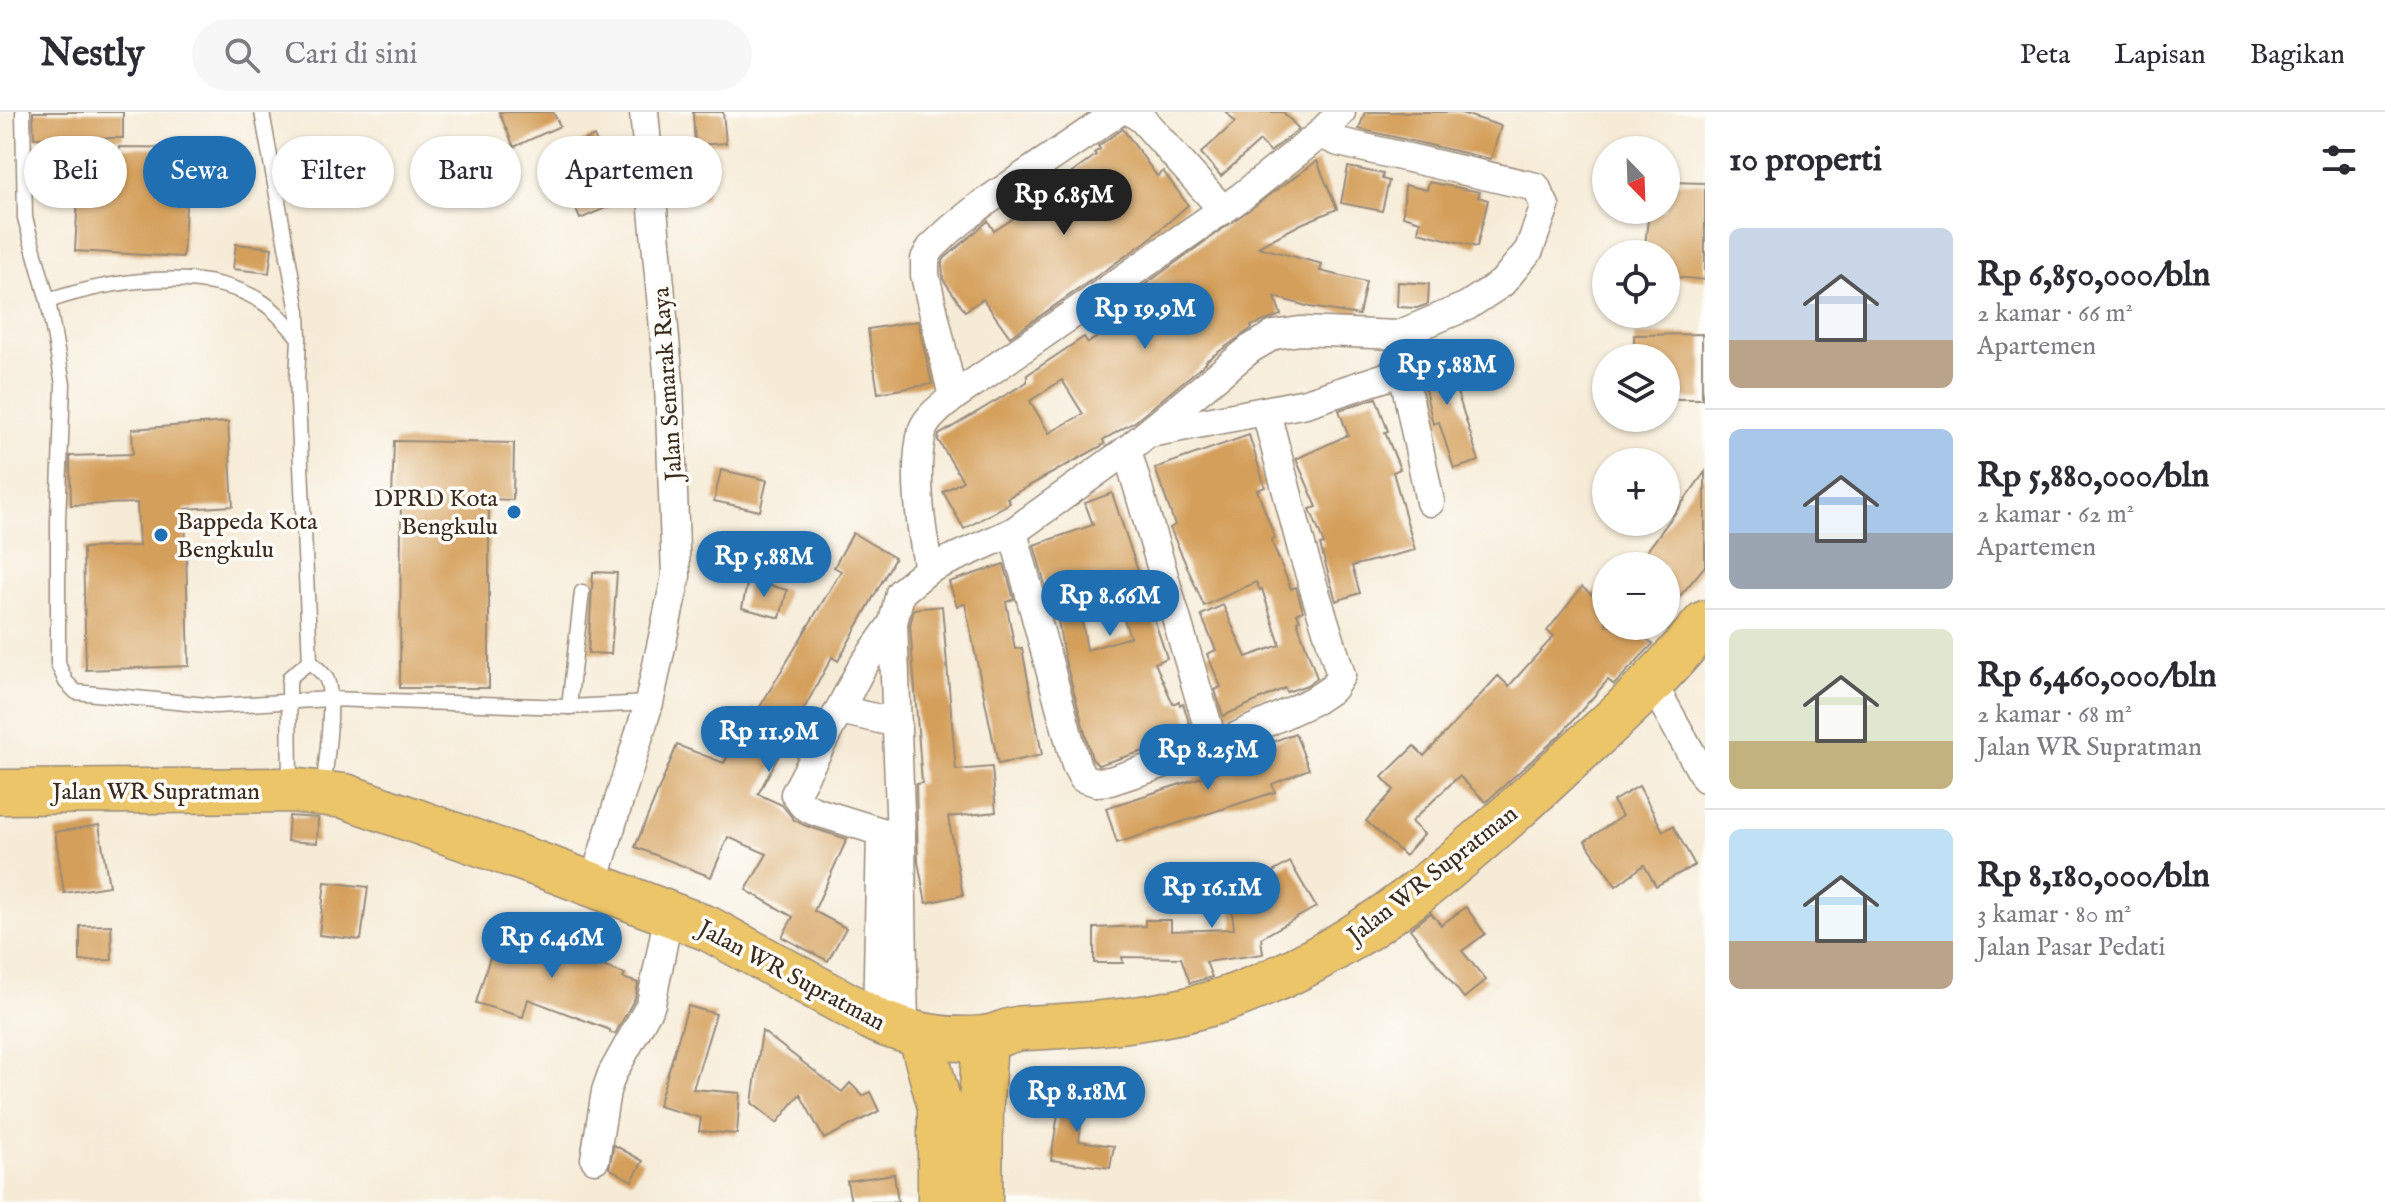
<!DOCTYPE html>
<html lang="id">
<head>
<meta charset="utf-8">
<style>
  body { margin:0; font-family:"IM FELL English",serif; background:#f7f7f7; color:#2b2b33; height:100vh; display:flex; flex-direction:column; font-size:30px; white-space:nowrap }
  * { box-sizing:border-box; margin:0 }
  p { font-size:26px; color:#7c7c81 }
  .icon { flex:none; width:44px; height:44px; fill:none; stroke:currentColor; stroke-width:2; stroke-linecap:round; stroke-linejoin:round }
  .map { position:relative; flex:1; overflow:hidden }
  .drawer { display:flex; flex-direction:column; background:#fff; width:680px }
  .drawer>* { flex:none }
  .guide { position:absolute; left:24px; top:24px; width:760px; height:72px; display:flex; gap:16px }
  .needle { width:52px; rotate:157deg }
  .fabs { position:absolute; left:1592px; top:24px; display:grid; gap:16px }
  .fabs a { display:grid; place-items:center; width:88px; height:88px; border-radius:50%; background:#fff; box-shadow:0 2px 6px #0004; font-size:40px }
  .price { position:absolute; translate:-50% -68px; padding:0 18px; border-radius:28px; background:#1f6fb2; color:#fff; font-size:26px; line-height:52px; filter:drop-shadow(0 2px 4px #0008) }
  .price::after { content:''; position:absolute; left:50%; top:48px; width:24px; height:18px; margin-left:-12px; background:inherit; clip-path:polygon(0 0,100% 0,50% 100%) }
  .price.current { background:#222; color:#fff }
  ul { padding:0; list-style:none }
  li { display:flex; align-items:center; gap:24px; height:200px; padding:0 24px }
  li+li { border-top:2px solid #e1e1e2 }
  li span { display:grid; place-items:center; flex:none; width:224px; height:160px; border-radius:12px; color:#555 }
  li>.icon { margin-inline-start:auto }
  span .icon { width:96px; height:96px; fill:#fffc; stroke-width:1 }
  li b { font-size:34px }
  h2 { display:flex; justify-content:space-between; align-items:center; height:96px; padding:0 24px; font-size:34px }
  .pill { padding:0 28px; border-radius:36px; background:#fff; box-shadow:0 2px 6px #0004; font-size:28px; line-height:72px }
  .pill.current { background:#1f6fb2; color:#fff }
  header { display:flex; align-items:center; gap:48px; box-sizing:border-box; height:112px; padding:0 40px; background:#fff; border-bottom:2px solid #e1e1e2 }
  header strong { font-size:38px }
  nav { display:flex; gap:44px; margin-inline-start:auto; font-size:28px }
  .search { width:560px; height:72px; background:#f7f7f7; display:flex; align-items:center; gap:20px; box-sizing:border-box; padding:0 28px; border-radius:44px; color:#7c7c81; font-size:30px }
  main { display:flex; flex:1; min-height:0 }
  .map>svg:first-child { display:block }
</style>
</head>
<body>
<header>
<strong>Nestly</strong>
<div class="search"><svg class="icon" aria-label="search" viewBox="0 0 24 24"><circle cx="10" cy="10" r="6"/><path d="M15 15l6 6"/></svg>Cari di sini</div>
<nav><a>Peta</a><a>Lapisan</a><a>Bagikan</a></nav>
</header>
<main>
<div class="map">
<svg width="1705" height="1090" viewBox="0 0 1705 1090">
  <rect width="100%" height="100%" fill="#fdfcf7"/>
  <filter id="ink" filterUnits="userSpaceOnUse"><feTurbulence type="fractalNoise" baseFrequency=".0125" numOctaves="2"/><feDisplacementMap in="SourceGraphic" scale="16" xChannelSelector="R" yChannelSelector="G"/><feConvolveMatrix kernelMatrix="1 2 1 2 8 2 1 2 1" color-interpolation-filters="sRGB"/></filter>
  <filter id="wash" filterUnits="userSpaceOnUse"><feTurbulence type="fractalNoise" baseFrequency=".006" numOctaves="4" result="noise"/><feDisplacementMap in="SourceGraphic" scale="32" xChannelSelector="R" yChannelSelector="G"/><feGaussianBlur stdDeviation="1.8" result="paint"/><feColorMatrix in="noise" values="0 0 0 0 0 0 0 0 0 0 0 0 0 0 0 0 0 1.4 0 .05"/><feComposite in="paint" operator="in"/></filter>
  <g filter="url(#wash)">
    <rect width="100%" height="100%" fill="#f6ebd7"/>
    <g id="blocks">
      <g fill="#d49f5a" fill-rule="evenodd">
        <polygon points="33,0 123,0 123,26 34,26"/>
        <polygon points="499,0 553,0 560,14 514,35"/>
        <polygon points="693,0 723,0 726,31 695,33"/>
        <polygon points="1226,0 1283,0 1299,17 1270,40 1260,29 1221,64 1201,41 1235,10"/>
        <polygon points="1365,0 1458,0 1501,14 1491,47 1359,17"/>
        <polygon points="1123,17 1157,64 1163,59 1188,93 1147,129 1010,225 983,187 965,199 943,167 942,151 945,146 988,109 994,119 1071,69 1068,64 1096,43 1094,41 1100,37 1098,34"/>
        <polygon points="594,24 622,89 580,107 553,42"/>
        <polygon points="209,26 236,29 234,60 194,57 194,62 188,62 183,145 75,139 79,63 118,65 119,35 208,36"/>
        <path d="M1317 49 1337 97 1301 112 1258 135 1322 152 1320 159 1366 170 1359 203 1310 195 1275 185 1281 203 1251 214 1252 216 1206 249 1207 250 1136 309 1103 328 1105 332 1007 386 1010 391 964 417 943 380 963 369 938 328 939 323 1027 270V263L1084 225 1088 231 1121 209 1117 203 1148 182 1143 174ZM1062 268 1083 302 1049 321 1030 289Z"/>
        <polygon points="1348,55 1383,62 1382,67 1389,69 1382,99 1341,91"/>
        <polygon points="670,56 709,60 706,88 669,84"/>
        <polygon points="1429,70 1480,80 1478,85 1488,88 1477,135 1418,120 1420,109 1403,104 1405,73 1427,78"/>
        <polygon points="1666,70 1705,71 1705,168 1666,164 1666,142 1644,142 1649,98 1666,98"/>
        <polygon points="236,132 272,136 269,161 233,157"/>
        <polygon points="1398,170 1429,172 1428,192 1417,196 1397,195"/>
        <polygon points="918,209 932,272 878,281 868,217"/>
        <polygon points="1702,222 1702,287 1666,287 1666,246 1634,246 1634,223"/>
        <polygon points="1442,233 1479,349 1454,357 1439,310 1433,312 1417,242"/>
        <polygon points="1376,286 1388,319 1385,320 1400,357 1393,360 1415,438 1352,454 1360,481 1336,489 1320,433 1324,432 1310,397 1317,395 1296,347 1348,323 1339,298"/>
        <polygon points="228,310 233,394 185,397 189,554 86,558 83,436 139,434 137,391 71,393 70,344 133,342 132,317"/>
        <polygon points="1249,323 1265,375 1257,378 1275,426 1271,428 1291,477 1296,475 1303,499 1297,501 1300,508 1297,509 1317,566 1307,573 1287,580 1285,576 1223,604 1215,578 1221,575 1207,542 1216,538 1201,503 1223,493 1246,545 1280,533 1262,477 1260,478 1256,470 1204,494 1170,416 1175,413 1155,356"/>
        <polygon points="394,329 514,331 513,388 489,387 489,576 400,576 401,386 392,386"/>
        <polygon points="721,358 767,368 760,399 714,389"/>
        <polygon points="1705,360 1705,454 1666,501 1666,454 1636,454"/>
        <path d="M1112 381 1167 546 1155 551 1173 592 1179 589 1180 593 1183 591 1193 624 1098 653 1092 647 1064 544 1056 496 1052 498 1034 433 1093 413 1085 391ZM1114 476 1130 525 1087 538 1078 488Z"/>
        <polygon points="853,421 895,446 838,549 832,545 758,682 782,693 794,708 806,714 847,727 814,799 846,816 828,849 782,825 793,805 746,778 767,742 728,725 711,765 635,735 677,633 724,651 753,596 758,598 841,459 834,455"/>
        <polygon points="1004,452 1014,487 1006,490 1015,537 1022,536 1042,643 998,652 965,492 957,494 949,470"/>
        <polygon points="593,460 617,461 611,542 588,541"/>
        <polygon points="1606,465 1606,514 1655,514 1645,526 1653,532 1614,573 1608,568 1561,622 1486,690 1459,664 1411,710 1424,722 1405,744 1366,709 1394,678 1382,665 1414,634 1424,644 1498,564 1509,574 1554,524 1547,519 1582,475 1592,483"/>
        <polygon points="748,468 787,478 780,506 742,496"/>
        <polygon points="942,494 956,658 992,655 996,700 948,705 963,783 926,791 918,750 916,672 922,671 910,513 914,497"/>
        <polygon points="1295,621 1309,657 1272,672 1275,680 1117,731 1106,696 1271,643 1267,632"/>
        <polygon points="1639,674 1663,719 1673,714 1695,753 1656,774 1644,753 1616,774 1585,729 1622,704 1613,689"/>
        <polygon points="289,704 318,706 317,731 287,729"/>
        <polygon points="99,713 109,774 64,781 55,720"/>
        <polygon points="1290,750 1316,795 1261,826 1263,842 1206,850 1212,865 1190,871 1181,846 1122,845 1123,851 1094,851 1094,816 1145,814 1145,808 1171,808 1171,819 1234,817 1231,792 1264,787 1255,770"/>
        <polygon points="325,770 368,775 361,828 319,823"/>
        <polygon points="1466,795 1485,822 1462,839 1486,868 1464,886 1410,817 1431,801 1441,813"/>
        <polygon points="501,808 548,823 545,833 625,862 623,866 638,871 635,886 615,922 610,920 610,918 528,887 523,905 476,891"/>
        <polygon points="111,813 112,848 80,849 80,814"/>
        <polygon points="688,894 716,902 693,977 740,981 737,1022 699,1019 701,1006 658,994"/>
        <polygon points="762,919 842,980 850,971 863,984 870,980 879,999 824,1027 800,982 777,1011 752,991"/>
        <polygon points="1062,975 1086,978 1079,1029 1114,1034 1110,1056 1051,1048"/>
        <polygon points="614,1033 643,1049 632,1069 609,1056"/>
        <polygon points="894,1062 898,1090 851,1090 847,1069"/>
      </g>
    </g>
  </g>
  <g filter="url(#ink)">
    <use href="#blocks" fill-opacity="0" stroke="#988a7a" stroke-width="2"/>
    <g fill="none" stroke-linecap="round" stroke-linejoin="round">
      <g stroke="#988a7a" stroke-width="17">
        <g id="lane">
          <polyline points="23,0 25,106 48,189"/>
          <polyline points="262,0 298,200 299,226"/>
          <polyline points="569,595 582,480"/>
          <polyline points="290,676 289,572 290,565 310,549"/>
          <path d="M323 677C326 653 335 589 327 568 324 561 315 555 310 549L297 267 299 226C287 212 275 197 259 188 202 153 108 169 48 189L63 272 58 408V552L66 570 76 580 216 594 329 587 569 595 649 591"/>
        </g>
      </g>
      <g stroke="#988a7a" stroke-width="31">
        <g id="street">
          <polyline points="1132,0 1142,7 1223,98"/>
          <polyline points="1400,244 1430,390"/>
          <polyline points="953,285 925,163 925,147 931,136 950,118 981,93 1118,0"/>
          <polyline points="1150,321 1306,291 1401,260"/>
          <polyline points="1127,338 1214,635"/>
          <polyline points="1013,420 1076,653 1083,666 1096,670 1110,669 1214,635 1315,588 1333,576 1341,563 1303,441 1266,300"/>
          <path d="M929 457C921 419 912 355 923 317 928 304 943 294 953 285L1241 85 1320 22"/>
          <polyline points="893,511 862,555 795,682 803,693 814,699 901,726"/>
          <polyline points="1652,571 1705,666"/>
          <polyline points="840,598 897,611"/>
          <polyline points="593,773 649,591 676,464 669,271 644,0"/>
          <polyline points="877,909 881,720"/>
          <polyline points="904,920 901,726 893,511 900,481 929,457 1013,420 1127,338 1250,237 1274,223 1300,219 1398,223 1467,194 1502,171 1529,138 1545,94 1536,75 1339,30 1320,22 1341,0"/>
          <polyline points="595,1047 606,979 612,962 651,892 669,801"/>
        </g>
      </g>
      <g stroke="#988a7a" stroke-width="47">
        <g id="highway">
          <path d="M0 680 290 678 345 684 554 758 709 817 877 909C911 923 946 930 984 926 998 925 1010 916 1025 916 1094 913 1174 907 1240 882 1361 837 1461 749 1555 661 1587 631 1622 602 1652 570 1671 551 1688 531 1705 511"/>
          <polyline points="921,925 940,995 940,1090"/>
          <polyline points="980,1090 981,992 985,926"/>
        </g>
      </g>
      <use href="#lane" stroke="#fff" stroke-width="14"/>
      <use href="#street" stroke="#fff" stroke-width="28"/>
      <use href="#highway" stroke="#edc569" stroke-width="44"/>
    </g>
  </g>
  <g fill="#1f6fb2" stroke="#fdfcf7" stroke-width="3">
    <circle cx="514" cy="400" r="8"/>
    <circle cx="161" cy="423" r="8"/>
  </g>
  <g text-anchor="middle" stroke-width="7" stroke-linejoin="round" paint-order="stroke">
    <g font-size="24" fill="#3b2a1e" stroke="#fdfcf7">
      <text transform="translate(667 272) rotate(-94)" y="8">Jalan Semarak Raya</text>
      <text x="156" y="687">Jalan WR Supratman</text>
      <text transform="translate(1432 762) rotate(-38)" y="8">Jalan WR Supratman</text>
      <text transform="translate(792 863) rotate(28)" y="8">Jalan WR Supratman</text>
    </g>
    <g font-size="24" fill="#3b2a1e" stroke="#fdfcf7" text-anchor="end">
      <text x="498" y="394">DPRD Kota<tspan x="498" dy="28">Bengkulu</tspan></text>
      <text x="177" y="417" text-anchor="start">Bappeda Kota<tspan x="177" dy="28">Bengkulu</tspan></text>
    </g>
  </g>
</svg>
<div class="fabs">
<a><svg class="needle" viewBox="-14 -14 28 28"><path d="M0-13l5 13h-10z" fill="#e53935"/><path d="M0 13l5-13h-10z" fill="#7c7c81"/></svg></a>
<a><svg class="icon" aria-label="locate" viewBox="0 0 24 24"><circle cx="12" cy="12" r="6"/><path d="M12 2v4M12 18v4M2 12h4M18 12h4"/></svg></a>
<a><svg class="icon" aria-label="layers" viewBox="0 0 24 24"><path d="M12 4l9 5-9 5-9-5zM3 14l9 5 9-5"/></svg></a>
<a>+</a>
<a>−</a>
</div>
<b class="price current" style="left:1064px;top:125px">Rp 6.85M</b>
<b class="price" style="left:1145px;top:239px">Rp 19.9M</b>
<b class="price" style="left:1447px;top:295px">Rp 5.88M</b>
<b class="price" style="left:764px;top:487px">Rp 5.88M</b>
<b class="price" style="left:1110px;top:526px">Rp 8.66M</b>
<b class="price" style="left:769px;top:662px">Rp 11.9M</b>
<b class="price" style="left:1208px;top:680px">Rp 8.25M</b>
<b class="price" style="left:1212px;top:818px">Rp 16.1M</b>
<b class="price" style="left:552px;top:868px">Rp 6.46M</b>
<b class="price" style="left:1077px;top:1022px">Rp 8.18M</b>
<div class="guide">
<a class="pill">Beli</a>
<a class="pill current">Sewa</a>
<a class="pill">Filter</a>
<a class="pill">Baru</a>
<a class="pill">Apartemen</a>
</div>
</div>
<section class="drawer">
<h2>10 properti<svg class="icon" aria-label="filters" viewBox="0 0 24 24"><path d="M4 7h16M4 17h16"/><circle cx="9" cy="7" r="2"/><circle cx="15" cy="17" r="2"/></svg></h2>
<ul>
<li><span style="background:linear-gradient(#c9d6e8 70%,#b9a48a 0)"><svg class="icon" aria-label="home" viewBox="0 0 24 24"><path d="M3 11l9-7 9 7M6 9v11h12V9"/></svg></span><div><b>Rp 6,850,000/bln</b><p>2 kamar · 66 m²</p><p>Apartemen</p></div></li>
<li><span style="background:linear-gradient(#a9c7e8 65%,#9aa5b1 0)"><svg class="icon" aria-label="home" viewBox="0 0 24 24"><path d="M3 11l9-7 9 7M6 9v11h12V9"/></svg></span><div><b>Rp 5,880,000/bln</b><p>2 kamar · 62 m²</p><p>Apartemen</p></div></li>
<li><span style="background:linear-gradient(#dfe7d0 70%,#c2b280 0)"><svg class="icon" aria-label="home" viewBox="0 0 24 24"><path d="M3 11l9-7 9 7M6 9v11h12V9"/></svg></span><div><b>Rp 6,460,000/bln</b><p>2 kamar · 68 m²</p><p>Jalan WR Supratman</p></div></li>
<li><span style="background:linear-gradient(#bfe0f5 70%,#b9a48a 0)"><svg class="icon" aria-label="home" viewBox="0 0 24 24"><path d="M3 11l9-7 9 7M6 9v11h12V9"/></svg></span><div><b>Rp 8,180,000/bln</b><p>3 kamar · 80 m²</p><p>Jalan Pasar Pedati</p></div></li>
</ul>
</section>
</main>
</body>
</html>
